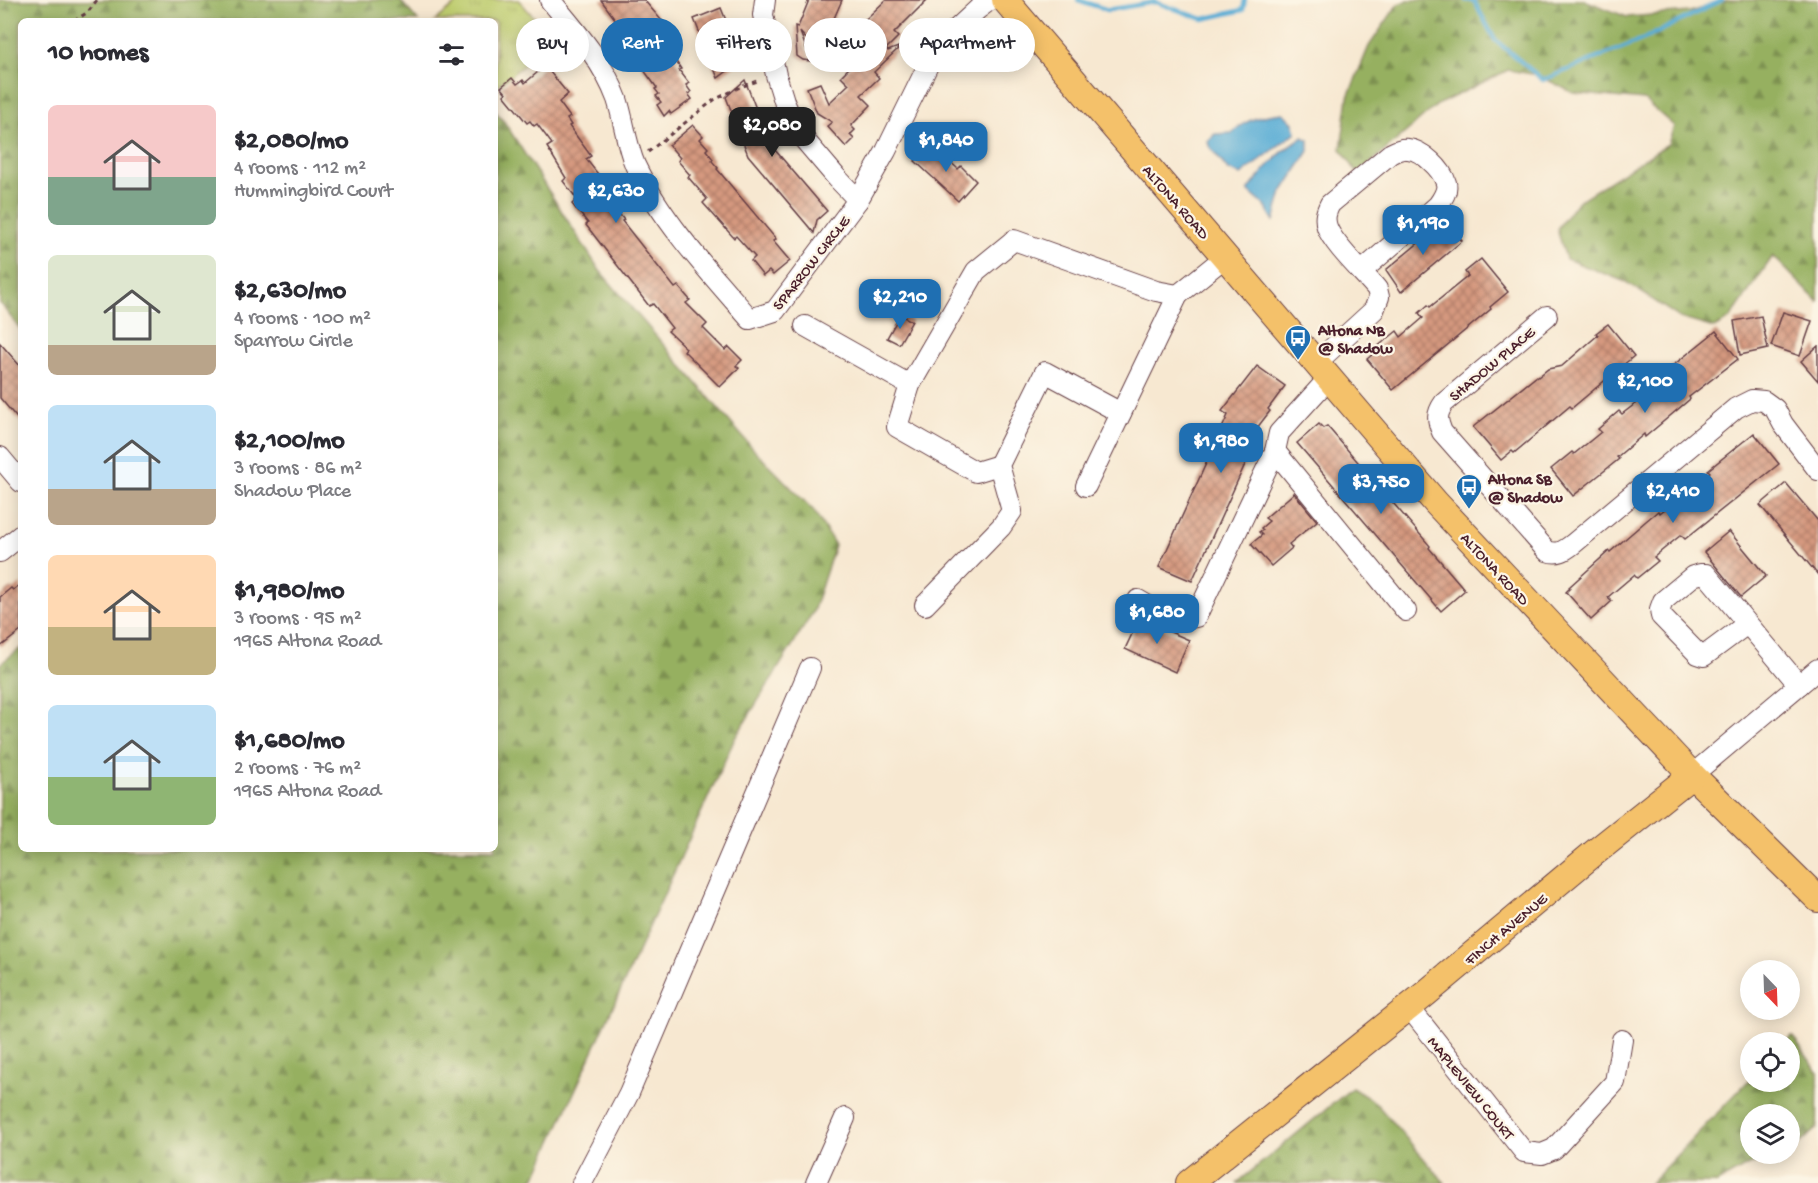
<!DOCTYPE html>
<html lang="en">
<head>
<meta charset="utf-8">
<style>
  body { margin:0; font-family:"Gochi Hand",sans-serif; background:#f7f7f7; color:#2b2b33; height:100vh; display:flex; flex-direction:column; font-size:22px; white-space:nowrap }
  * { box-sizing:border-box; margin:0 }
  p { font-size:20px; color:#7c7c81 }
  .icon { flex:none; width:33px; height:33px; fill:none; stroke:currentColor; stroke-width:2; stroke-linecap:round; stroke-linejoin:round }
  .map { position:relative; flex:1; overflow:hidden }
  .details { position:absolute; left:18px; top:18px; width:480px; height:834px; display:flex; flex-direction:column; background:#fff; border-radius:9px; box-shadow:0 3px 15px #0003 }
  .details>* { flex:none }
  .banner { position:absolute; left:516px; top:18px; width:570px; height:54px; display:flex; gap:12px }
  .needle { width:39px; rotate:157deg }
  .fabs { position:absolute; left:1740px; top:960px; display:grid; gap:12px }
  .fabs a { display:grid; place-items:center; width:60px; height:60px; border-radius:50%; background:#fff; box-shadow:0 3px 15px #0003; font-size:30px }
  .price { position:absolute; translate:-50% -51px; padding:0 14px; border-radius:12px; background:#1f6fb2; color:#fff; font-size:20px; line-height:39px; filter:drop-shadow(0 2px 3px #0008) }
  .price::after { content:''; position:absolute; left:50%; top:36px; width:18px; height:14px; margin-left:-9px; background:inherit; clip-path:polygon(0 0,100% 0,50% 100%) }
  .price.active { background:#222; color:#fff }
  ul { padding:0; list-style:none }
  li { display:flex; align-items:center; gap:18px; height:150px; padding:0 30px }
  li span { display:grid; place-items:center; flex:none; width:168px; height:120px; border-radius:9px; color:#555 }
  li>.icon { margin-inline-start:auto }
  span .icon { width:72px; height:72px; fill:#fffc; stroke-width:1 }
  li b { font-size:26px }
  h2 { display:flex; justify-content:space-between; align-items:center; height:72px; padding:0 30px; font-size:26px }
  .chip { padding:0 21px; border-radius:27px; background:#fff; box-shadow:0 3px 15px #0003; font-size:21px; line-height:54px }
  .chip.active { background:#1f6fb2; color:#fff }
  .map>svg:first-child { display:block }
</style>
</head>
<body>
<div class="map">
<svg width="1818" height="1183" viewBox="0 0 1818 1183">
  <defs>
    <pattern id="grass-tufts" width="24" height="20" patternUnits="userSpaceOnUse" patternTransform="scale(1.5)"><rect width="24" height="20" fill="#becc6e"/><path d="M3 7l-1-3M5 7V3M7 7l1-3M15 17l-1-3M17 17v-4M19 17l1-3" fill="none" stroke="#a5af5f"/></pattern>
    <pattern id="forest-firs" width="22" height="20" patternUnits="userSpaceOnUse" patternTransform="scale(1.5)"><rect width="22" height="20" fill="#96b061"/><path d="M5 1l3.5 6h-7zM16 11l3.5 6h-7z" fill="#7c8f50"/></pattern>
    <pattern id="building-cross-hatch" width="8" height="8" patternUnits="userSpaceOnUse" patternTransform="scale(1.5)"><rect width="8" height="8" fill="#d5997f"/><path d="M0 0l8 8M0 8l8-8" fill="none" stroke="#af7c68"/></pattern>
  </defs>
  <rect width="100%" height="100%" fill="#fcf5e5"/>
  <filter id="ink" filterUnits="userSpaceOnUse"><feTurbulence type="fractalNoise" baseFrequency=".0167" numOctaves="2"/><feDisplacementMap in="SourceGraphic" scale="12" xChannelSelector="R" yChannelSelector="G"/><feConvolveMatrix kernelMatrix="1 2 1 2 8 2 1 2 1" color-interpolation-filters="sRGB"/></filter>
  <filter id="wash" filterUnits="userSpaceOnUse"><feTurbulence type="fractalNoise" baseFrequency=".008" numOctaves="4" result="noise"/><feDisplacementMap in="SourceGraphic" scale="24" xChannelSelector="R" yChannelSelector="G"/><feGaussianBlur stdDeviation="1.35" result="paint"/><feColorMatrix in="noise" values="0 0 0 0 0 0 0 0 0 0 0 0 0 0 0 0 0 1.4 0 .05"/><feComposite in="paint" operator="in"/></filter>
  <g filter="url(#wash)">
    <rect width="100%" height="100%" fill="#f7e8d1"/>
    <polygon fill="url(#grass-tufts)" stroke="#84764c" stroke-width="1.5" points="461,0 519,0 554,41 495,88 495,21 435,21"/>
    <g fill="url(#forest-firs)" stroke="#706846" stroke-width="1.5">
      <polygon points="0,0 400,0 418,21 21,21 21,330 0,303"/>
      <polygon points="1408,0 1584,0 1627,17 1690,12 1728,0 1818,0 1818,302 1773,256 1730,319 1714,328 1680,318 1626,282 1566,259 1557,229 1577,202 1668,144 1674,126 1644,100 1573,93 1538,75 1508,70 1437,105 1358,174 1341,149 1348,97 1369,46 1398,4"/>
      <polygon points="495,111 503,120 600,271 755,451 814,511 835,545 813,612 735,738 533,1183 0,1183 0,664 21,648 21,849 495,849"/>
      <polygon points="1792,1036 1818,1072 1817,1128 1794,1149 1790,1151 1790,1114 1750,1114 1750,1154 1781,1154 1748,1165 1717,1183 1650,1183 1750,1079 1750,1082 1790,1082 1790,1042 1785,1042"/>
      <polygon points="1352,1088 1375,1102 1445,1183 1237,1183"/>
    </g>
    <g fill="#5aadd5" stroke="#526680" stroke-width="1.5">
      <path d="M1283 113 1293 123 1296 132 1241 175 1228 170 1209 146 1208 141 1215 134 1232 133C1246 119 1263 115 1283 113Z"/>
      <path d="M1303 137 1309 140V151L1282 192 1274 221 1265 206 1248 191C1263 170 1281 150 1303 137Z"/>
    </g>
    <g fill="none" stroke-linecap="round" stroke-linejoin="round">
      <g stroke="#5aadd5" stroke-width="4.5">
        <polyline points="1078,0 1108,10 1155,2 1203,19 1243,10 1245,0"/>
        <polyline points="1466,0 1474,1 1495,40 1543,80 1646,38 1722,0"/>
      </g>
    </g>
    <g id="blocks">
      <g fill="url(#building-cross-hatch)">
        <polygon points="601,0 644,0 662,21 660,23 668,32 662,37 677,58 675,60 681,69 679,70 689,83 686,85 691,92 688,94 692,99 671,114 669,111 664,116 657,105 661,102 656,96 659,94 655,89 657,88 641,66 642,65 640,61 644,58"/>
        <polygon points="809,0 842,0 819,53 800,32 811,61 803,60 797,56 795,26 798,27"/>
        <polygon points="886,0 927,0 894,33 898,37 886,49 888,51 901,46 874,72 879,78 861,95 871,105 851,126 855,130 850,135 854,139 846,147 827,126 832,122 817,113 807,88 820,83 829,103 849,84 841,76 853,64 860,62 851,52 860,43 851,33"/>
        <polygon points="721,8 742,60 718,78 694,19"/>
        <polygon points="545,66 568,94 559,102 570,117 567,119 571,125 569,126 591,156 586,159 601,178 595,183 624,220 622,221 664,274 675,288 678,286 690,300 686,303 707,324 703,328 725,350 729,347 742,360 736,366 739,368 720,387 684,351 686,348 668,331 672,328 653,304 649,306 586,225 588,223 572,204 577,199 563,181 566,178 547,147 552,144 537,124 534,126 530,121 527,123 504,95 506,93 501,87 512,78 517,84 523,80 525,83"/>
        <polygon points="745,80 769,143 827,211 817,220 814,233 748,155 726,97"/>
        <polygon points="693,125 703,136 700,139 708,148 706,150 713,159 712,161 718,168 717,169 776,239 773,241 790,261 773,275 769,271 763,276 751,261 755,257 736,236 734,238 703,203 707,199 688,177 690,175 678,161 680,158 669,145"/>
        <polygon points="931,144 958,169 961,166 976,181 958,201 915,161"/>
        <polygon points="1445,221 1462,241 1401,292 1386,270"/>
        <polygon points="1481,259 1508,292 1490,307 1491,309 1393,390 1367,359 1379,349 1377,347 1397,331 1401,337 1423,318 1419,313 1428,305 1430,307 1468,276 1465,272"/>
        <polygon points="1783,312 1812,321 1800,356 1771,346"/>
        <polygon points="900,315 912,321 899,344 887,338"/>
        <polygon points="1761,316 1768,349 1740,355 1734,321"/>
        <polygon points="1608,324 1634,356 1572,408 1570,406 1514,453 1512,451 1501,460 1473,427 1537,376 1538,377 1548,369 1562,366 1598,335 1596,333"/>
        <polygon points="1716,331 1738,359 1689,397 1690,399 1645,437 1644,434 1617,457 1619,459 1573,496 1551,469 1572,452 1574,454 1601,432 1598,429 1619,411 1622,414 1674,374 1670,368"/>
        <polygon points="0,343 21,367 21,423 0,398"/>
        <polygon points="1818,346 1818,381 1801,361"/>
        <polygon points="1257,366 1285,386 1268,409 1270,411 1250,437 1256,440 1192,581 1159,567 1228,415 1222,411"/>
        <polygon points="1319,424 1323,428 1327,426 1430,546 1429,548 1465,590 1441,611 1297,443"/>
        <polygon points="1754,433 1779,464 1685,539 1681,535 1654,557 1658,561 1637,578 1634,575 1608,597 1612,601 1591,620 1566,592 1570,588 1569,587 1609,551 1610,552 1646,521 1658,511 1660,513 1710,472 1708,470"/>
        <polygon points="1786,483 1818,521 1818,575 1760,505"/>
        <polygon points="1294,493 1317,521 1289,544 1292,548 1271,566 1251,544 1262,535 1259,532 1263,530 1261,528 1269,521 1265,518"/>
        <polygon points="1729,531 1766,576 1741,597 1704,552"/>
        <polygon points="21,584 21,631 0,647 0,597 11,588 13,590"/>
        <polygon points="1140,617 1168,631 1189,640 1175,672 1125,649"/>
      </g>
    </g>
  </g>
  <g filter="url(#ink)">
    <use href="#blocks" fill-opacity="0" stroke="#643d44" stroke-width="1.5"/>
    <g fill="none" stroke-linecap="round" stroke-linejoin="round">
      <g stroke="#643d44" stroke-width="22">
        <g id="minor">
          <path d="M550 0C575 30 603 61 617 99 624 120 626 144 635 165 661 220 710 273 750 319L775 311 781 303 858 200 886 151 937 47 978 9 990 0"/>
          <polyline points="765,0 763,15 776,75 785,104 797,131 837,178 858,200"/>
          <path d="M1547 316 1444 403C1436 414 1437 420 1442 432L1547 551C1558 555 1564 551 1573 544L1736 408 1752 400 1764 401 1775 409 1783 424 1818 470"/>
          <polyline points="805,326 910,385"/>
          <path d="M1316 363 1374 310 1379 297 1377 289C1364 273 1333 245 1327 227 1324 218 1326 212 1330 204L1390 154C1396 151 1401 148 1408 149 1422 150 1442 169 1446 183 1448 191 1443 198 1438 205L1362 271"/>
          <polyline points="1275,451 1406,611"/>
          <polyline points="0,457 21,482"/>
          <polyline points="999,465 976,472 897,427 910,385 976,271 1014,240 1156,291 1178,295"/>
          <polyline points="1086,486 1178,295 1225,257"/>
          <polyline points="0,552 21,535"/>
          <polyline points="1138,600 1174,621 1196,617 1275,451 1279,433 1329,378"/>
          <polyline points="925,605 1001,527 1012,511 999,465 1045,372 1121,413"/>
          <polyline points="1747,624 1704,656 1698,654 1661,616 1660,609 1663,601 1693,576 1700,574 1706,574 1799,685"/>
          <polyline points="1692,775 1818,669"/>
          <polyline points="1408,1006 1524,1152 1542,1154 1554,1149 1615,1082 1622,1040"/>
          <polyline points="582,1183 629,1093 810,668"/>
          <polyline points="816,1183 845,1118"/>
        </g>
      </g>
      <g stroke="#643d44" stroke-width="28">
        <g id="major">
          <polyline points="1005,0 1436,503 1692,775 1818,899"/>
          <polyline points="1189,1183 1424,995 1594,853 1692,775"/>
        </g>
      </g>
      <g stroke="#643d44" stroke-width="3" stroke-dasharray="4.5 4.5" stroke-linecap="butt">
        <polyline points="74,21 88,12 97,0"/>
        <polyline points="648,152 714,100 740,87 760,80"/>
      </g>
      <use href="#minor" stroke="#fff" stroke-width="20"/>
      <use href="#major" stroke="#f4c16a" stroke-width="26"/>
    </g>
  </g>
  <defs>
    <g id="bus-pin" transform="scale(1.35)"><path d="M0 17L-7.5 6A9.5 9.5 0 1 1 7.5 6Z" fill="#1f6fb2" stroke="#fcf5e5"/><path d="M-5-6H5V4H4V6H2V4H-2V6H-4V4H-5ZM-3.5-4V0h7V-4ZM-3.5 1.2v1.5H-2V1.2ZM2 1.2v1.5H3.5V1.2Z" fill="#fff"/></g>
  </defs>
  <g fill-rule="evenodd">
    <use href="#bus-pin" x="1298" y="338"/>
    <use href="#bus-pin" x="1469" y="487"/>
  </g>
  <g text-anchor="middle" stroke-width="4.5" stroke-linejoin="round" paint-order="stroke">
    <g font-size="16" fill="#4a1f2b" stroke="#fcf5e5">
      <text transform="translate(1177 201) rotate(49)" y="6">ALTONA ROAD</text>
      <text transform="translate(810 262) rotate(-52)" y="6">SPARROW CIRCLE</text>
      <text transform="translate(1491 363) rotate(-40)" y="6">SHADOW PLACE</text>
      <text transform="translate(1496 568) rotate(47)" y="6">ALTONA ROAD</text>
      <text transform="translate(1505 928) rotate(-40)" y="6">FINCH AVENUE</text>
      <text transform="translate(1472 1087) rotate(51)" y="6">MAPLEVIEW COURT</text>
    </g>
    <g font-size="16" font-weight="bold" fill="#4a1f2b" stroke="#fcf5e5" text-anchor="start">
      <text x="1318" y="335">Altona NB<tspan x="1318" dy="18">@ Shadow</tspan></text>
      <text x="1488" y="484">Altona SB<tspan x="1488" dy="18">@ Shadow</tspan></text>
    </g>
  </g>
</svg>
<div class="fabs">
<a><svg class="needle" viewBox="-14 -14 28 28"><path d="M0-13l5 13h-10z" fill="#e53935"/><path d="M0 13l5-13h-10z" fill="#7c7c81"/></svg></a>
<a><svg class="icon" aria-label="locate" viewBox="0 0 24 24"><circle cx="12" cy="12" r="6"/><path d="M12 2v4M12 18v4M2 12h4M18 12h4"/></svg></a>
<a><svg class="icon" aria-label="layers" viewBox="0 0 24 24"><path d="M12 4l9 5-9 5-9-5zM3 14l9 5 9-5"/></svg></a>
</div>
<b class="price active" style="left:772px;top:158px">$2,080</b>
<b class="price" style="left:946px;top:173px">$1,840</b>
<b class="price" style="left:616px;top:224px">$2,630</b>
<b class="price" style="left:1423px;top:256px">$1,190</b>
<b class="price" style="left:900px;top:330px">$2,210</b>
<b class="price" style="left:1645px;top:414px">$2,100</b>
<b class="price" style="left:1221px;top:474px">$1,980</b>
<b class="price" style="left:1381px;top:515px">$3,750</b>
<b class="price" style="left:1673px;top:524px">$2,410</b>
<b class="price" style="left:1157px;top:645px">$1,680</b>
<div class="banner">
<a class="chip">Buy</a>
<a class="chip active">Rent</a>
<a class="chip">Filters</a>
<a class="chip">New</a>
<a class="chip">Apartment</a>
</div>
<section class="details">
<h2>10 homes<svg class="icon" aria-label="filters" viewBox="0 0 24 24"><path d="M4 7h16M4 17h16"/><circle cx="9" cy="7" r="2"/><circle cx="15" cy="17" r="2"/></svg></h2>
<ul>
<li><span style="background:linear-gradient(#f6c9c9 60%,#7fa58c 0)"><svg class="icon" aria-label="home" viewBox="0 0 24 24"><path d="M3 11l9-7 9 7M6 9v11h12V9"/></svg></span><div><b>$2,080/mo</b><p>4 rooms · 112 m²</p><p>Hummingbird Court</p></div></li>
<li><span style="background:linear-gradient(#dfe7d0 75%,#b9a48a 0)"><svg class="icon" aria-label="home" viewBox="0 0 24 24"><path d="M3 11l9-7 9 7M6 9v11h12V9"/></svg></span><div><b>$2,630/mo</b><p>4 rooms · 100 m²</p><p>Sparrow Circle</p></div></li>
<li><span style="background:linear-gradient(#bfe0f5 70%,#b9a48a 0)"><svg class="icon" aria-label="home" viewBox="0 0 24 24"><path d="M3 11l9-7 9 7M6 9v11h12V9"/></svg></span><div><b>$2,100/mo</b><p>3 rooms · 86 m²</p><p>Shadow Place</p></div></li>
<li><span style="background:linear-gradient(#ffd9b3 60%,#c2b280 0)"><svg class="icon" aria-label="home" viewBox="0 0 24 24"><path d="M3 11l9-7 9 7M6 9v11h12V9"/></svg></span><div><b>$1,980/mo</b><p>3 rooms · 95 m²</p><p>1965 Altona Road</p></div></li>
<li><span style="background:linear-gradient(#bfe0f5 60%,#8fb573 0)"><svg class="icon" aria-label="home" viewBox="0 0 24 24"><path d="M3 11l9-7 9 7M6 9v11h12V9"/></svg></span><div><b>$1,680/mo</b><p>2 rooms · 76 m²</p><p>1965 Altona Road</p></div></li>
</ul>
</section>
</div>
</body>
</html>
